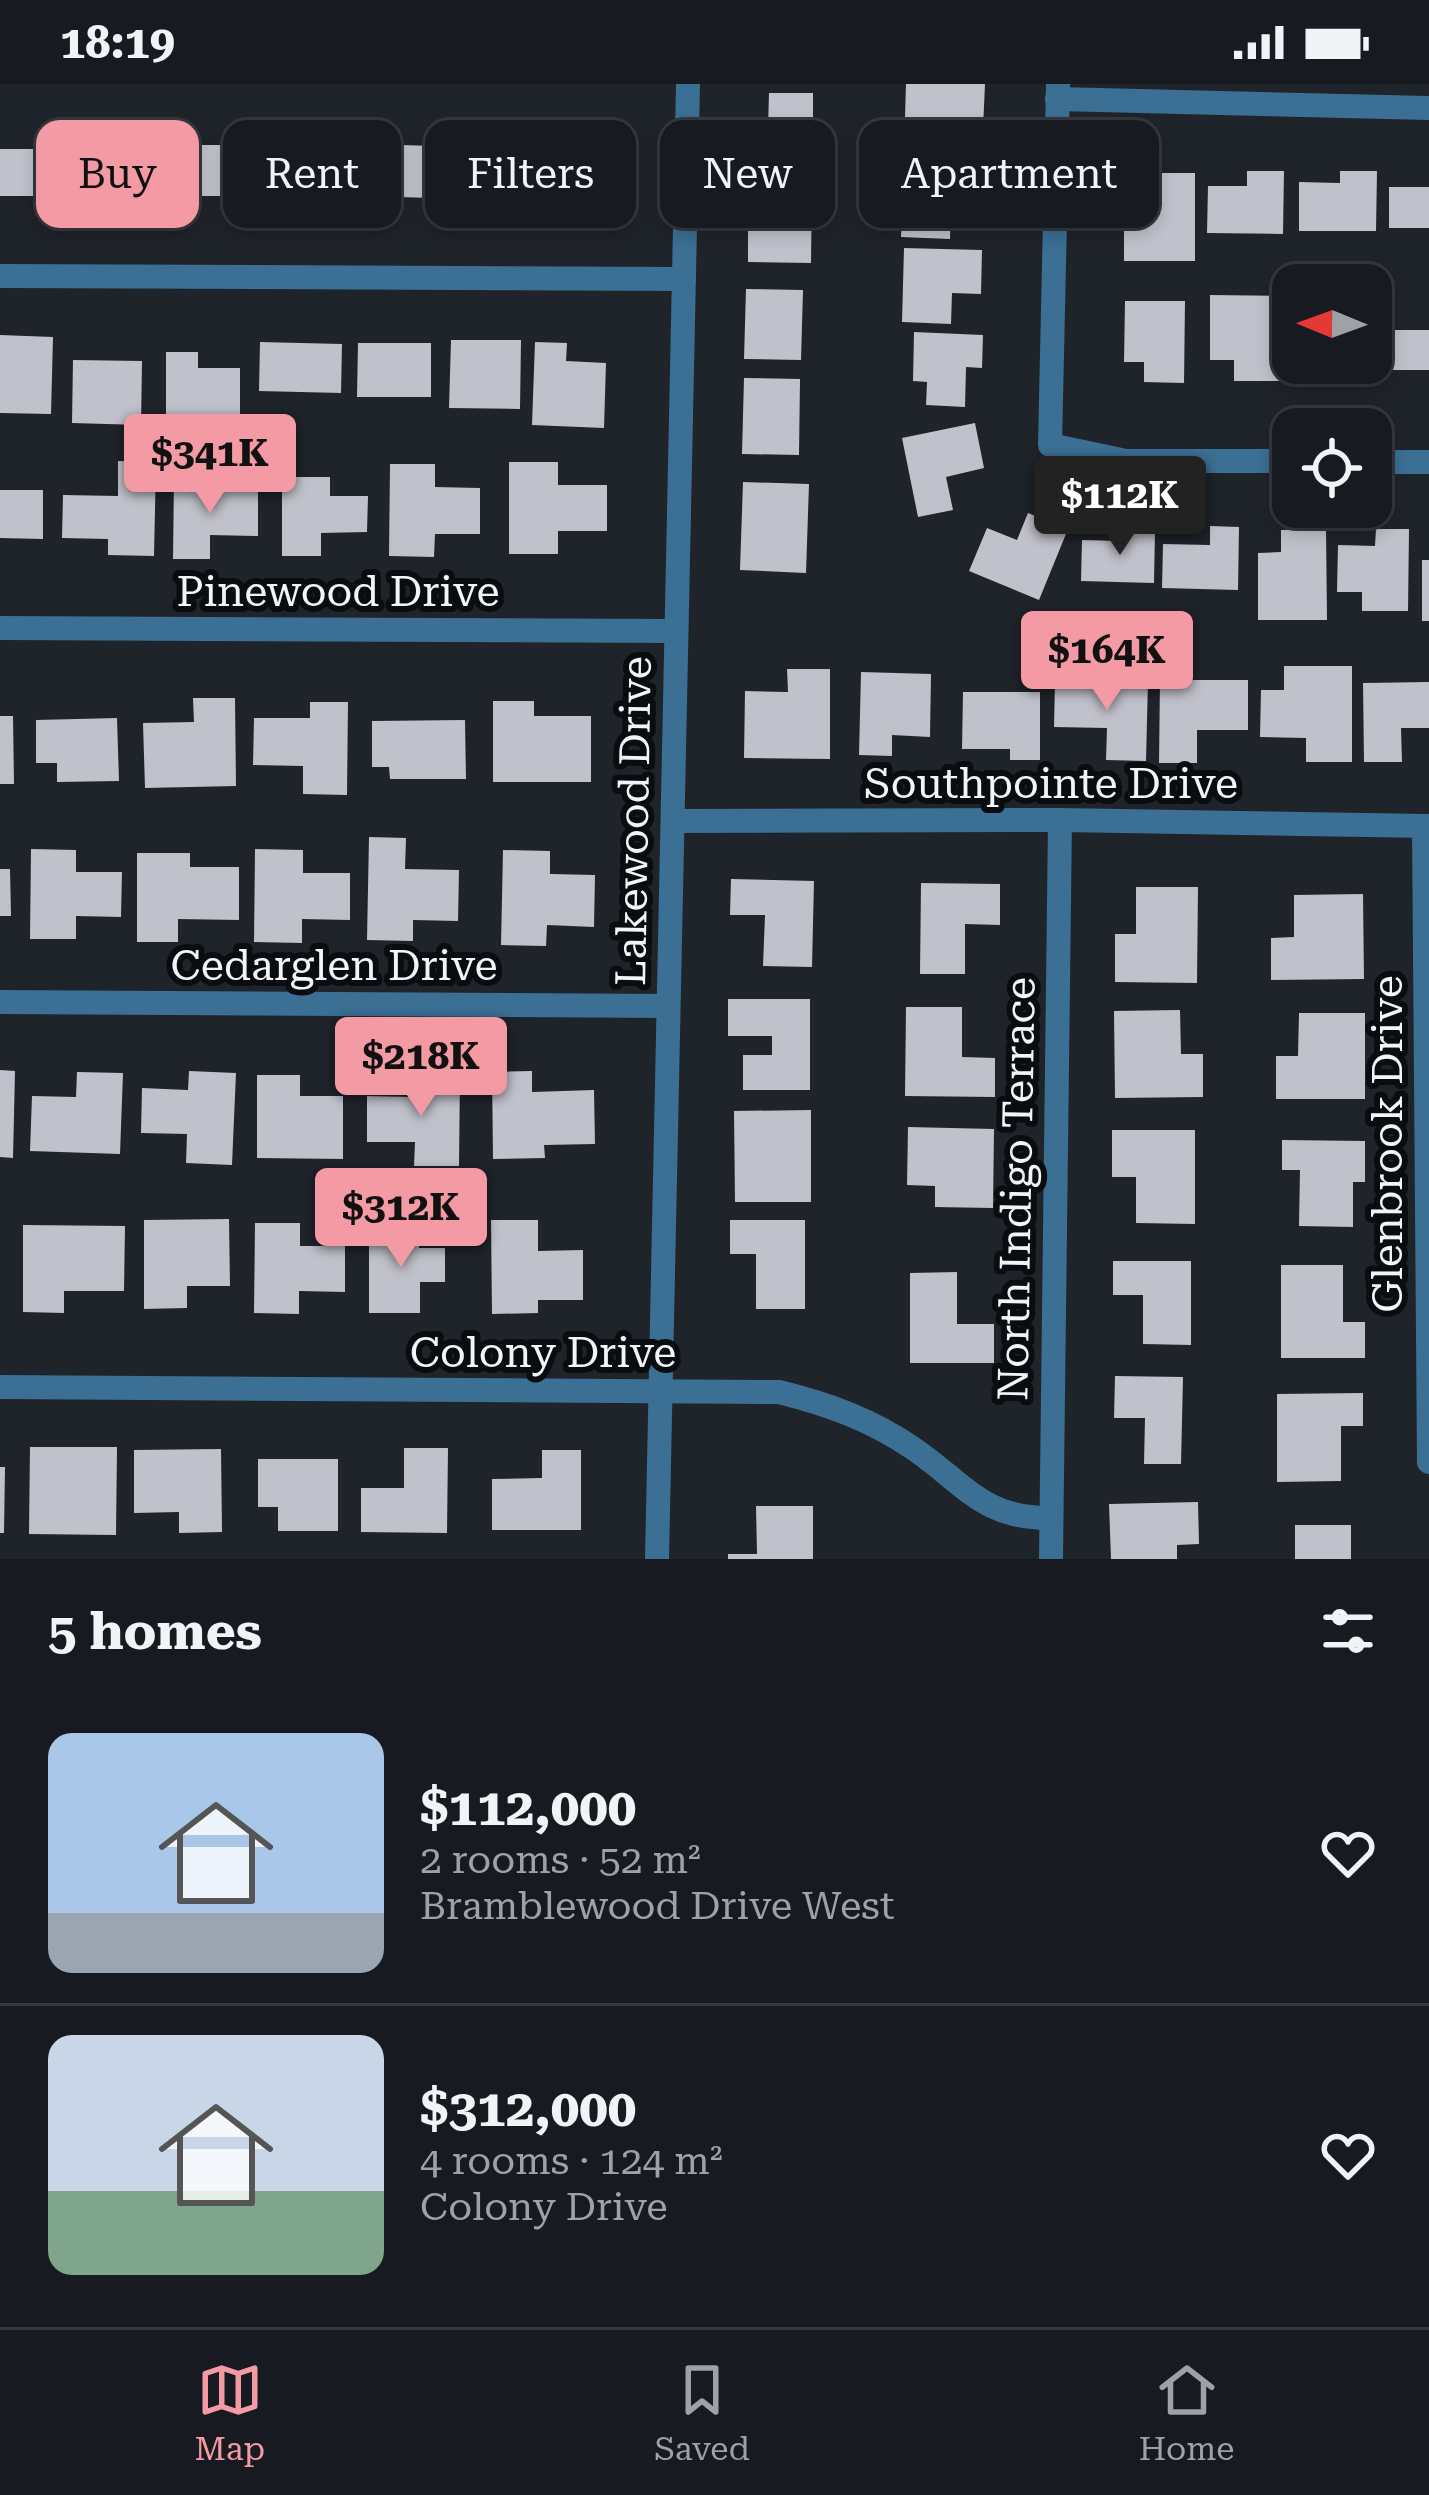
<!DOCTYPE html>
<html lang="en">
<head>
<meta charset="utf-8">
<style>
  body { margin:0; font-family:"Roboto Serif",serif; background:#202329; color:#f1f3f6; height:100vh; display:flex; flex-direction:column; font-size:45px; white-space:nowrap }
  * { box-sizing:border-box; margin:0 }
  p { font-size:39px; color:#9ea1a5 }
  .icon { flex:none; width:66px; height:66px; fill:none; stroke:currentColor; stroke-width:2; stroke-linecap:round; stroke-linejoin:round }
  .map { position:relative; height:1475px; overflow:hidden }
  .panel { display:flex; flex-direction:column; background:#171a20; flex:1 }
  .panel>* { flex:none }
  .guide { position:absolute; left:36px; top:36px; width:1359px; height:108px; display:flex; gap:24px }
  .needle { width:78px; rotate:271deg }
  .controls { position:absolute; left:1272px; top:180px; display:grid; gap:24px }
  .controls a { display:grid; place-items:center; width:120px; height:120px; border-radius:24px; background:#171a20; box-shadow:0 6px 18px #0003,0 0 0 3px #36383e; font-size:60px }
  .price { position:absolute; translate:-50% -102px; padding:0 27px; border-radius:12px; background:#f49aa5; color:#111; font-size:39px; line-height:78px; filter:drop-shadow(0 3px 6px #0008) }
  .price::after { content:''; position:absolute; left:50%; top:72px; width:36px; height:27px; margin-left:-18px; background:inherit; clip-path:polygon(0 0,100% 0,50% 100%) }
  .price.current { background:#222; color:#fff }
  ul { padding:0; list-style:none }
  li { display:flex; align-items:center; gap:36px; height:300px; padding:0 48px }
  li+li { border-top:3px solid #36383e }
  li span { display:grid; place-items:center; flex:none; width:336px; height:240px; border-radius:24px; color:#555 }
  li>.icon { margin-inline-start:auto }
  span .icon { width:144px; height:144px; fill:#fffc; stroke-width:1 }
  li b { font-size:51px }
  h2 { display:flex; justify-content:space-between; align-items:center; height:144px; padding:0 48px; font-size:51px }
  .pill { padding:0 42px; border-radius:24px; background:#171a20; box-shadow:0 6px 18px #0003,0 0 0 3px #36383e; font-size:42px; line-height:108px }
  .pill.current { background:#f49aa5; color:#111 }
  .status { display:flex; justify-content:space-between; align-items:center; height:84px; padding:0 60px; background:#171a20; direction:ltr }
  .status svg { height:33px; fill:currentColor }
  .tab-bar { display:flex; justify-content:space-around; align-items:center; height:168px; border-top:3px solid #36383e; background:#171a20; font-size:33px; color:#9ea1a5 }
  .tab-bar a { display:grid; justify-items:center; gap:6px }
  .tab-bar .current { color:#f49aa5 }
  .map>svg:first-child { display:block }
</style>
</head>
<body>
<div class="status"><b>18:19</b><svg viewBox="0 0 49 12"><path d="M0 12V9h3v3zM5 12V6h3v6zM10 12V3h3v9zM15 12V0h3v12zM26 1h20v11H26zM47 4h2v5h-2z"/></svg></div>
<div class="map">
<svg width="1429" height="1475" viewBox="0 0 1429 1475">
  <rect width="100%" height="100%" fill="#1f232a"/>
  <g fill="#c1c1cc">
    <polygon points="906,0 985,0 983,45 961,45 961,69 904,67"/>
    <polygon points="769,9 813,9 813,57 835,57 834,86 752,84 753,45 768,45"/>
    <polygon points="542,40 604,41 604,58 623,58 622,120 592,119 592,104 545,103"/>
    <polygon points="80,58 149,58 148,120 103,120 103,100 80,99"/>
    <polygon points="363,60 435,62 434,114 361,112"/>
    <rect x="171" y="61" width="79" height="51"/>
    <polygon points="265,64 346,65 346,113 265,112"/>
    <polygon points="0,65 49,65 48,112 0,112"/>
    <polygon points="452,65 522,65 522,117 452,116"/>
    <polygon points="904,77 985,79 983,123 951,122 950,155 901,153"/>
    <polygon points="1247,87 1284,87 1283,150 1207,149 1208,102 1247,102"/>
    <polygon points="1340,87 1377,87 1376,147 1299,147 1299,98 1340,99"/>
    <polygon points="1148,89 1195,89 1195,177 1124,177 1124,111 1148,111"/>
    <polygon points="763,101 812,102 811,179 748,178 748,143 763,143"/>
    <rect x="1389" y="103" width="40" height="41"/>
    <polygon points="904,164 982,166 981,210 952,209 951,240 902,238"/>
    <polygon points="746,205 803,206 801,276 744,275"/>
    <polygon points="1210,211 1282,212 1282,297 1234,297 1234,276 1210,276"/>
    <polygon points="1125,217 1185,217 1184,299 1144,298 1144,278 1124,278"/>
    <rect x="1388" y="246" width="41" height="40"/>
    <polygon points="914,248 983,251 982,284 966,283 965,323 926,321 927,298 913,297"/>
    <polygon points="0,251 53,253 51,330 0,329"/>
    <polygon points="451,256 521,256 520,325 449,324"/>
    <polygon points="260,258 342,260 341,309 259,307"/>
    <polygon points="535,258 567,259 566,277 606,279 604,344 532,341"/>
    <polygon points="358,259 431,259 431,313 357,313"/>
    <polygon points="166,268 198,268 198,284 240,284 240,332 166,332"/>
    <polygon points="73,276 142,277 141,341 72,339"/>
    <polygon points="1300,279 1373,279 1373,300 1345,300 1345,283 1300,283"/>
    <polygon points="744,294 800,295 799,371 742,370"/>
    <polygon points="975,339 984,384 946,393 953,426 918,433 902,354"/>
    <polygon points="118,377 156,378 154,472 108,471 108,455 62,454 63,411 118,412"/>
    <polygon points="509,378 558,378 558,401 607,401 607,447 558,447 558,470 509,470"/>
    <polygon points="390,380 435,380 435,403 480,404 480,450 435,450 434,473 389,472"/>
    <polygon points="282,393 330,393 330,412 368,412 367,448 321,449 321,472 282,472"/>
    <polygon points="174,394 217,394 217,406 258,406 258,452 210,451 210,475 173,475"/>
    <polygon points="743,398 809,400 806,489 740,486"/>
    <polygon points="0,406 43,406 43,455 0,454"/>
    <polygon points="1028,429 1068,445 1039,516 969,487 987,444 1017,456"/>
    <polygon points="1210,442 1239,443 1238,506 1162,504 1163,460 1210,461"/>
    <polygon points="1122,445 1155,446 1154,499 1081,497 1082,456 1122,457"/>
    <polygon points="1326,445 1327,536 1258,536 1258,469 1281,468 1281,446"/>
    <polygon points="1376,445 1409,445 1408,527 1362,527 1362,508 1337,508 1338,461 1375,462"/>
    <rect x="1422" y="476" width="7" height="61"/>
    <polygon points="1284,582 1352,582 1352,678 1306,678 1306,654 1260,653 1261,606 1284,606"/>
    <polygon points="787,585 830,585 830,675 744,674 745,607 788,608"/>
    <polygon points="861,588 931,590 930,653 892,651 892,672 859,671"/>
    <polygon points="1055,595 1148,597 1146,677 1106,676 1107,644 1054,643"/>
    <polygon points="1160,596 1248,596 1248,646 1197,646 1197,679 1159,679"/>
    <polygon points="1429,598 1429,644 1401,644 1402,678 1364,678 1363,599"/>
    <polygon points="963,608 1040,608 1040,676 1010,676 1010,665 962,665"/>
    <polygon points="193,614 235,614 236,702 145,704 143,639 194,638"/>
    <polygon points="493,617 534,617 534,632 591,632 591,698 493,698"/>
    <polygon points="310,618 348,618 347,711 303,710 303,682 253,681 254,634 310,634"/>
    <polygon points="0,632 13,632 14,700 0,700"/>
    <polygon points="117,634 119,697 57,698 57,679 36,679 36,636"/>
    <polygon points="465,636 466,695 390,695 389,683 372,683 372,637"/>
    <polygon points="369,753 406,754 405,785 459,786 458,837 413,836 413,857 367,856"/>
    <polygon points="31,765 76,766 76,788 122,788 121,833 76,832 76,855 30,855"/>
    <polygon points="255,765 303,766 303,789 350,789 350,836 302,835 302,859 254,858"/>
    <polygon points="503,766 550,767 550,790 595,791 594,843 547,841 546,862 501,861"/>
    <polygon points="137,769 190,769 190,783 239,783 239,836 178,835 178,858 137,858"/>
    <polygon points="0,785 10,785 11,832 0,832"/>
    <polygon points="731,795 814,797 812,883 763,882 765,831 730,831"/>
    <polygon points="921,799 1000,800 1000,841 965,840 965,890 920,890"/>
    <polygon points="1136,803 1198,803 1197,899 1115,898 1115,850 1136,850"/>
    <polygon points="1363,810 1364,895 1271,896 1271,854 1294,853 1294,811"/>
    <polygon points="728,915 810,915 810,1006 743,1006 743,971 772,971 772,952 728,952"/>
    <polygon points="906,923 962,923 962,973 995,974 995,1013 905,1012"/>
    <polygon points="1180,926 1181,970 1203,970 1203,1013 1115,1014 1114,927"/>
    <polygon points="1299,929 1365,929 1365,1015 1276,1015 1276,972 1298,972"/>
    <polygon points="0,986 15,987 13,1074 0,1073"/>
    <polygon points="189,987 236,989 232,1081 186,1079 187,1050 141,1049 142,1004 188,1006"/>
    <polygon points="532,987 532,1008 594,1006 595,1060 544,1061 545,1074 493,1075 492,988"/>
    <polygon points="77,988 123,989 120,1070 30,1067 32,1012 76,1013"/>
    <polygon points="413,988 460,989 459,1082 414,1082 415,1058 367,1058 367,1012 413,1013"/>
    <polygon points="257,991 300,991 300,1012 343,1012 343,1075 257,1074"/>
    <polygon points="811,1026 811,1118 735,1118 734,1027"/>
    <polygon points="908,1043 994,1045 993,1124 935,1123 935,1102 907,1101"/>
    <polygon points="1112,1046 1195,1046 1195,1140 1136,1139 1136,1093 1112,1093"/>
    <polygon points="1282,1056 1365,1057 1365,1098 1353,1098 1353,1143 1299,1142 1300,1086 1282,1086"/>
    <polygon points="229,1135 230,1202 187,1202 187,1224 144,1225 144,1136"/>
    <polygon points="491,1136 538,1136 538,1167 583,1166 583,1216 538,1216 538,1229 492,1230"/>
    <polygon points="730,1136 805,1136 805,1225 756,1225 756,1170 730,1170"/>
    <polygon points="255,1139 300,1139 300,1162 345,1162 345,1208 299,1207 299,1230 254,1229"/>
    <polygon points="23,1141 125,1142 124,1207 64,1207 64,1229 23,1228"/>
    <polygon points="419,1143 419,1164 445,1164 445,1198 420,1198 420,1229 369,1229 369,1144"/>
    <polygon points="1113,1177 1191,1177 1191,1261 1143,1260 1143,1211 1113,1211"/>
    <polygon points="1281,1181 1343,1181 1343,1238 1365,1238 1365,1274 1281,1274"/>
    <polygon points="957,1188 957,1240 994,1240 994,1279 910,1279 910,1189"/>
    <polygon points="1115,1292 1183,1293 1181,1380 1144,1380 1145,1334 1114,1334"/>
    <polygon points="1363,1309 1363,1342 1341,1342 1341,1397 1277,1398 1277,1310"/>
    <polygon points="30,1363 117,1363 116,1451 29,1450"/>
    <polygon points="404,1364 448,1364 447,1449 361,1448 361,1404 404,1404"/>
    <polygon points="221,1365 222,1448 179,1449 179,1428 134,1429 134,1366"/>
    <polygon points="542,1366 581,1366 581,1446 492,1446 492,1395 542,1394"/>
    <polygon points="258,1375 338,1375 338,1447 278,1447 278,1423 258,1423"/>
    <polygon points="0,1383 5,1383 4,1449 0,1449"/>
    <polygon points="1198,1418 1199,1460 1177,1461 1177,1475 1111,1475 1109,1420"/>
    <polygon points="756,1422 813,1422 813,1475 728,1475 728,1470 757,1470"/>
    <rect x="1295" y="1441" width="56" height="34"/>
  </g>
  <g fill="none" stroke-linecap="round" stroke-linejoin="round">
    <g stroke="#3b6f94" stroke-width="24">
      <polyline points="1058,0 1050,361 1126,377 1293,377"/>
      <polyline points="1057,15 1429,24"/>
      <polyline points="0,192 684,195"/>
      <polyline points="1371,378 1429,378"/>
      <polyline points="0,544 676,547"/>
      <polyline points="673,737 1060,736 1429,742"/>
      <polyline points="1424,742 1429,1378"/>
      <polyline points="0,918 668,922"/>
      <path d="M0 1303 779 1308C828 1320 872 1336 914 1365 965 1400 983 1435 1051 1434"/>
      <polyline points="657,1475 688,0"/>
      <polyline points="1051,1475 1060,736"/>
    </g>
  </g>
  <g text-anchor="middle" stroke-width="12" stroke-linejoin="round" paint-order="stroke">
    <g font-size="42" fill="#f1f4f9" stroke="#0a0c0f">
      <text x="338" y="522">Pinewood Drive</text>
      <text x="1051" y="714">Southpointe Drive</text>
      <text transform="translate(633 737) rotate(-89)" y="15">Lakewood Drive</text>
      <text x="334" y="896">Cedarglen Drive</text>
      <text transform="translate(1387 1060) rotate(-90)" y="15">Glenbrook Drive</text>
      <text transform="translate(1016 1105) rotate(-89)" y="15">North Indigo Terrace</text>
      <text x="543" y="1283">Colony Drive</text>
    </g>
  </g>
</svg>
<div class="controls">
<a><svg class="needle" viewBox="-14 -14 28 28"><path d="M0-13l5 13h-10z" fill="#e53935"/><path d="M0 13l5-13h-10z" fill="#9ea1a5"/></svg></a>
<a><svg class="icon" aria-label="locate" viewBox="0 0 24 24"><circle cx="12" cy="12" r="6"/><path d="M12 2v4M12 18v4M2 12h4M18 12h4"/></svg></a>
</div>
<b class="price" style="left:210px;top:432px">$341K</b>
<b class="price current" style="left:1120px;top:474px">$112K</b>
<b class="price" style="left:1107px;top:629px">$164K</b>
<b class="price" style="left:421px;top:1035px">$218K</b>
<b class="price" style="left:401px;top:1186px">$312K</b>
<div class="guide">
<a class="pill current">Buy</a>
<a class="pill">Rent</a>
<a class="pill">Filters</a>
<a class="pill">New</a>
<a class="pill">Apartment</a>
</div>
</div>
<section class="panel">
<h2>5 homes<svg class="icon" aria-label="filters" viewBox="0 0 24 24"><path d="M4 7h16M4 17h16"/><circle cx="9" cy="7" r="2"/><circle cx="15" cy="17" r="2"/></svg></h2>
<ul>
<li><span style="background:linear-gradient(#a9c7e8 75%,#9aa5b1 0)"><svg class="icon" aria-label="home" viewBox="0 0 24 24"><path d="M3 11l9-7 9 7M6 9v11h12V9"/></svg></span><div><b>$112,000</b><p>2 rooms · 52 m²</p><p>Bramblewood Drive West</p></div><svg class="icon" aria-label="heart" viewBox="0 0 24 24"><path d="M12 20l-8-8c-3-5 5-10 8-4 3-6 11-1 8 4z"/></svg></li>
<li><span style="background:linear-gradient(#c9d6e8 65%,#7fa58c 0)"><svg class="icon" aria-label="home" viewBox="0 0 24 24"><path d="M3 11l9-7 9 7M6 9v11h12V9"/></svg></span><div><b>$312,000</b><p>4 rooms · 124 m²</p><p>Colony Drive</p></div><svg class="icon" aria-label="heart" viewBox="0 0 24 24"><path d="M12 20l-8-8c-3-5 5-10 8-4 3-6 11-1 8 4z"/></svg></li>
</ul>
</section>
<nav class="tab-bar">
<a class="current"><svg class="icon" aria-label="map" viewBox="0 0 24 24"><path d="M3 6l6-2 6 2 6-2v14l-6 2-6-2-6 2zM9 4v14M15 6v14"/></svg>Map</a>
<a><svg class="icon" aria-label="saved" viewBox="0 0 24 24"><path d="M7 4h10v16l-5-4-5 4z"/></svg>Saved</a>
<a><svg class="icon" aria-label="home" viewBox="0 0 24 24"><path d="M3 11l9-7 9 7M6 9v11h12V9"/></svg>Home</a>
</nav>
</body>
</html>
